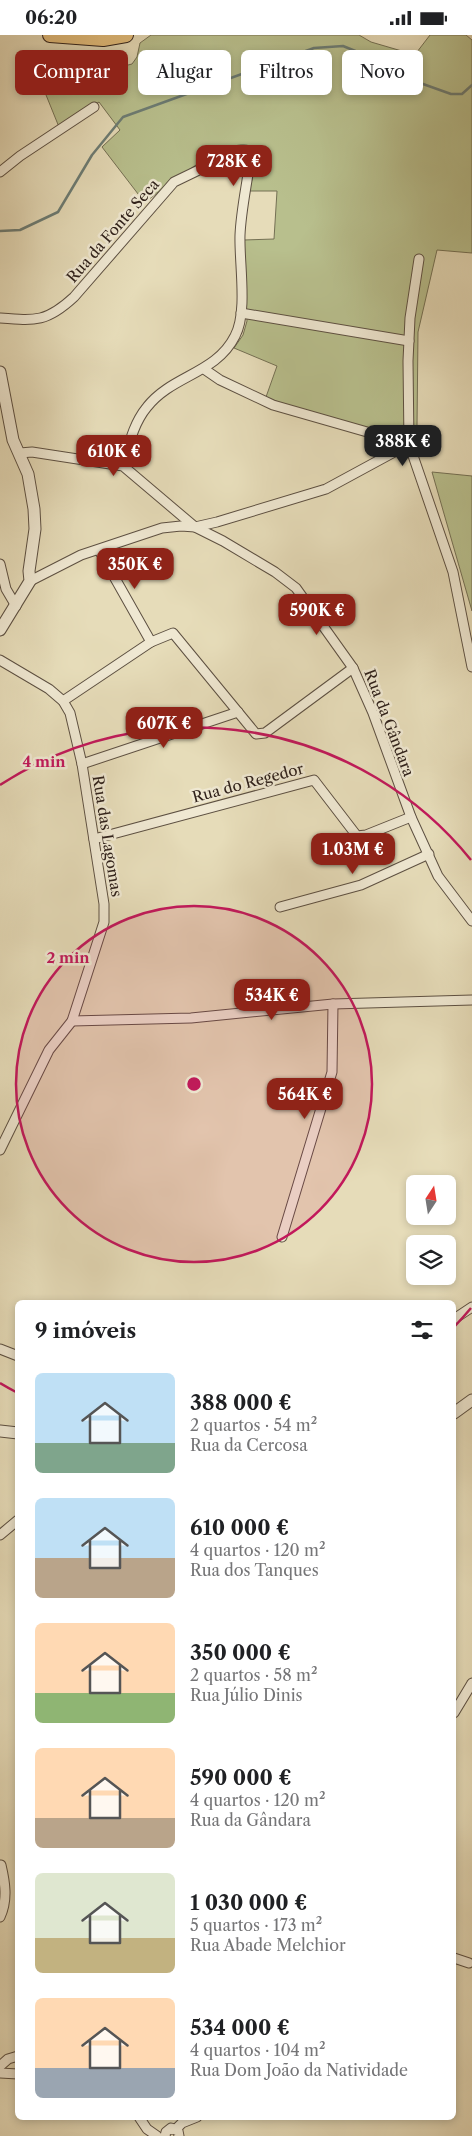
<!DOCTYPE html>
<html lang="pt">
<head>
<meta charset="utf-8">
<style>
  body { margin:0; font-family:"Libre Caslon Text",serif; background:#f2f2f2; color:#202124; height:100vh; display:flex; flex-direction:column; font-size:19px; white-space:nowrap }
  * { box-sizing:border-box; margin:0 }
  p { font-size:16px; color:#757577 }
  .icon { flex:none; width:28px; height:28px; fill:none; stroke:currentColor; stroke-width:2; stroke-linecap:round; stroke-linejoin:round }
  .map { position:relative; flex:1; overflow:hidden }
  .details { position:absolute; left:15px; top:1265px; width:441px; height:820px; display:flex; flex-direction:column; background:#fff; border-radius:8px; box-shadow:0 2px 8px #0003 }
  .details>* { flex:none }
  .guide { position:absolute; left:15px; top:15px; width:442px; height:45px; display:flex; gap:10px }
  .needle { width:32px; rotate:12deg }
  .fabs { position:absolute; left:406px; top:1140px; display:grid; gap:10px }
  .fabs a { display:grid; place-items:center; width:50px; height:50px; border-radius:8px; background:#fff; box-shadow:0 2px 8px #0003; font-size:25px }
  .price { position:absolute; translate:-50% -42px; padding:0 11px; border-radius:10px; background:#8f2418; color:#fff; font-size:16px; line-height:32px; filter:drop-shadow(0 1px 2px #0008) }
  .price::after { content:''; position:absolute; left:50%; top:30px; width:15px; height:11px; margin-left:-8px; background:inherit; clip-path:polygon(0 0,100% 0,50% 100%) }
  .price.on { background:#222; color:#fff }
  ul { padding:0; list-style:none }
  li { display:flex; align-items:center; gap:15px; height:125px; padding:0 20px }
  li span { display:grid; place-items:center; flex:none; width:140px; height:100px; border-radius:8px; color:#555 }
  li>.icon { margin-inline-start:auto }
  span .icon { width:60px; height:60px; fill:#fffc; stroke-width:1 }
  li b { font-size:21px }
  h2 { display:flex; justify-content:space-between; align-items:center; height:60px; padding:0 20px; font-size:21px }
  .pill { padding:0 18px; border-radius:8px; background:#fff; box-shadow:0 2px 8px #0003; font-size:18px; line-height:45px }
  .pill.on { background:#8f2418; color:#fff }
  .status { display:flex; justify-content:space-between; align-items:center; height:35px; padding:0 25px; background:#fff; direction:ltr }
  .status svg { height:14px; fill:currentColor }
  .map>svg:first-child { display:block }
</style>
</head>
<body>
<div class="status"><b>06:20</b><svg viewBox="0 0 49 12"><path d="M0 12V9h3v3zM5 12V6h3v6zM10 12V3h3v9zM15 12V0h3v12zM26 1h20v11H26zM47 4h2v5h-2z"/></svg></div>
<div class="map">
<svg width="472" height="2101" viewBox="0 0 472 2101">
  <rect width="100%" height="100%" fill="#e6dcb9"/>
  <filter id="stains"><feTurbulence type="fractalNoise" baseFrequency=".004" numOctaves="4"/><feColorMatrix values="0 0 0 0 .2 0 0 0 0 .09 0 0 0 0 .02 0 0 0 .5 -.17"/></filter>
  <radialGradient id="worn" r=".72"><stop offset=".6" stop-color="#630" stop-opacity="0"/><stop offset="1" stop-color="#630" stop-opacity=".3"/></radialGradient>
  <g fill="#b8bf8d" stroke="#747054">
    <path d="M151 0H359L371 7 412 19 417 17 430 0H466L472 5V218L437 215 418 297 417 391 414 401 409 405 288 371 266 362 277 331 234 313 243 300 247 286 244 205 274 204 277 156H249C251 145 259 128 255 118 246 86 157 157 145 168L102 112 120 95 99 67 59 92 44 55V51L132 29 137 22 140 8Z"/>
    <polygon points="432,437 472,441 472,576"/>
  </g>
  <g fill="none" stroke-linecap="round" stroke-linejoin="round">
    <polyline stroke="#6d7d75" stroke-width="2.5" points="0,196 20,195 58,177 92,120 123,82 314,13 343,11 380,26 395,39 451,59 462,59 472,50"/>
    <g stroke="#5d5042" stroke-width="11">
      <g id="minor">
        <polyline points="0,137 20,121 94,72"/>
        <polyline points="419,224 410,283 408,326 409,409 453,537 472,632"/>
        <polyline points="241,278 409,306"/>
        <path d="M0 283C36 286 47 287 74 262L174 147 234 118C243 119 247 122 249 132 246 154 241 177 240 200 239 228 248 277 235 301 216 339 172 340 147 372 133 389 129 410 123 431"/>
        <polyline points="204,334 220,345 273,370 409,409"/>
        <polyline points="20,418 32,417 123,431 195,492 217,487 326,454 409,409"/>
        <polyline points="99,515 151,607"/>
        <polyline points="0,529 6,554 16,571"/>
        <polyline points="30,546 81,520 162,493 181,491 195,492 223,506 275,537 296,553 353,633 373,678 411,782 438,841 472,886"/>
        <polyline points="0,625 49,654 63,666 70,678 82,729 104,869 104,887 72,986 49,1015 0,1115"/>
        <polyline points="63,666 151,607 173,598 256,699 265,698 353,633"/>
        <polyline points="82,729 238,677"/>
        <polyline points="94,804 314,745 357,801 366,800 411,782"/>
        <polyline points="280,872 361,850 429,819"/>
        <polyline points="72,986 191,983 333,969 472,965"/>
        <polyline points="282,1202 332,1037 333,969"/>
        <polyline points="454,1284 472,1272"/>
        <polyline points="0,1314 18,1321"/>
        <polyline points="0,1500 18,1485"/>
        <polyline points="454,1678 472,1648"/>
        <path d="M0 1882C8 1865 5 1847 1 1830"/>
        <polyline points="454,1923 469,1928"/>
        <polyline points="0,2031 8,2024 18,2021"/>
        <polyline points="0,2038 18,2039"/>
        <polyline points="139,2082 147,2094 157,2101"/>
        <polyline points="176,2094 182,2088 197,2082"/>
        <polyline points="165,2101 166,2097 171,2093 178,2096 179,2101"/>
      </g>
    </g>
    <g stroke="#5d5042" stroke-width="13">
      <g id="tertiary">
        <polyline points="0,337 13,405 28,439 34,474 35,494 29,536 30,546 0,595"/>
        <polyline points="454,1378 472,1365"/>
        <polyline points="0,1396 18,1398"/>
      </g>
    </g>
    <g stroke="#2f211b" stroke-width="16">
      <polyline id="primary" points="50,0 103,4 126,0"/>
    </g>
    <use href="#minor" stroke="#efe8d2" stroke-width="9"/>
    <use href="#tertiary" stroke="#efe8d2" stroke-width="11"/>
    <use href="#primary" stroke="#e3be7c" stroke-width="14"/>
  </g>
  <circle cx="194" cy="1049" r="178" fill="#c2185b" fill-opacity=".12"/>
  <g fill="none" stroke="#c2185b" stroke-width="2.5">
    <circle cx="194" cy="1049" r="178"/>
    <path d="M471 1273A356 356 0 0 1 454 1292M16 1357A356 356 0 0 1 0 1348M0 750A356 356 0 0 1 471 825"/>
  </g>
  <g text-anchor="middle" stroke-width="5" stroke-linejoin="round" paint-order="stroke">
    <g font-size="15" fill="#2f211b" stroke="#efe8d2">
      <text transform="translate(113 196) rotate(-49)" y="5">Rua da Fonte Seca</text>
      <text transform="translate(389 688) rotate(69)" y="5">Rua da Gândara</text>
      <text transform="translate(248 748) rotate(-15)" y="5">Rua do Regedor</text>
      <text transform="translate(107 801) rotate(81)" y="5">Rua das Lagomas</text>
    </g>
  </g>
  <circle cx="194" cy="1049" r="8" fill="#c2185b" stroke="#efe8d2" stroke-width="2.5"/>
  <g font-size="15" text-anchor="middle" font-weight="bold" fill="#c2185b" stroke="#efe8d2" stroke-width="5" stroke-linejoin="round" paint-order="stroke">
    <text x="44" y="732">4 min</text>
    <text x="68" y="928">2 min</text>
  </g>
  <rect width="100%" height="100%" filter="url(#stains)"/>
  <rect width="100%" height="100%" fill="url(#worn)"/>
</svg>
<div class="fabs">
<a><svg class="needle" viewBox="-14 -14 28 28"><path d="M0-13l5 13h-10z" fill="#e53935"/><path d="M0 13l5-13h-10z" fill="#757577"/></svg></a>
<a><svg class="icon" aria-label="layers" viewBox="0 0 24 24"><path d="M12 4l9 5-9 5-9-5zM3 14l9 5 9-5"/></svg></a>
</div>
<b class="price" style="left:234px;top:152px">728K €</b>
<b class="price on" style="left:403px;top:432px">388K €</b>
<b class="price" style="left:114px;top:442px">610K €</b>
<b class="price" style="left:135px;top:555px">350K €</b>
<b class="price" style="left:317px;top:601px">590K €</b>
<b class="price" style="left:164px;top:714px">607K €</b>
<b class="price" style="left:353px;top:840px">1.03M €</b>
<b class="price" style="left:272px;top:986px">534K €</b>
<b class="price" style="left:305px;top:1085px">564K €</b>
<div class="guide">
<a class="pill on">Comprar</a>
<a class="pill">Alugar</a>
<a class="pill">Filtros</a>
<a class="pill">Novo</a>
</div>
<section class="details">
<h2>9 imóveis<svg class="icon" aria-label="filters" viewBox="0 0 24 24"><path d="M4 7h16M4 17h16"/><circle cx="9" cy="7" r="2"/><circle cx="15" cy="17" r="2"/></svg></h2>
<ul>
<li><span style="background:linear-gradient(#bfe0f5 70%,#7fa58c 0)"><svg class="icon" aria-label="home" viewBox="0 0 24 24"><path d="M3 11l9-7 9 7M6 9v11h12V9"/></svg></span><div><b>388 000 €</b><p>2 quartos · 54 m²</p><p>Rua da Cercosa</p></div></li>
<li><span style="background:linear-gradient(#bfe0f5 60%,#b9a48a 0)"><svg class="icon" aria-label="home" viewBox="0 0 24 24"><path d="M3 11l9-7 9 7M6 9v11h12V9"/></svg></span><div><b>610 000 €</b><p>4 quartos · 120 m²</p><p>Rua dos Tanques</p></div></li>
<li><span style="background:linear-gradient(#ffd9b3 70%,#8fb573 0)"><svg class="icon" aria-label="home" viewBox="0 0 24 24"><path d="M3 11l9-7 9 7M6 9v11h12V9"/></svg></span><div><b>350 000 €</b><p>2 quartos · 58 m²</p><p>Rua Júlio Dinis</p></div></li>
<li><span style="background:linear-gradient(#ffd9b3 70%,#b9a48a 0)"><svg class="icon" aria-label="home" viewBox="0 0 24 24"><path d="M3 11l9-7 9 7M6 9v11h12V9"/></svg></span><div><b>590 000 €</b><p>4 quartos · 120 m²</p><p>Rua da Gândara</p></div></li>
<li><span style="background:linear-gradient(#dfe7d0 65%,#c2b280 0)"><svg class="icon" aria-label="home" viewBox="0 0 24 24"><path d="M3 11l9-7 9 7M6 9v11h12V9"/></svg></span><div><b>1 030 000 €</b><p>5 quartos · 173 m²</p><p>Rua Abade Melchior</p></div></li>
<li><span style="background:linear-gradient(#ffd9b3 70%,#9aa5b1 0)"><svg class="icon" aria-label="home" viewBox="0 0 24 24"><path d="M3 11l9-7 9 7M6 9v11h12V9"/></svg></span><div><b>534 000 €</b><p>4 quartos · 104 m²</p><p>Rua Dom João da Natividade</p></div></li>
</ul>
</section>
</div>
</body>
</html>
